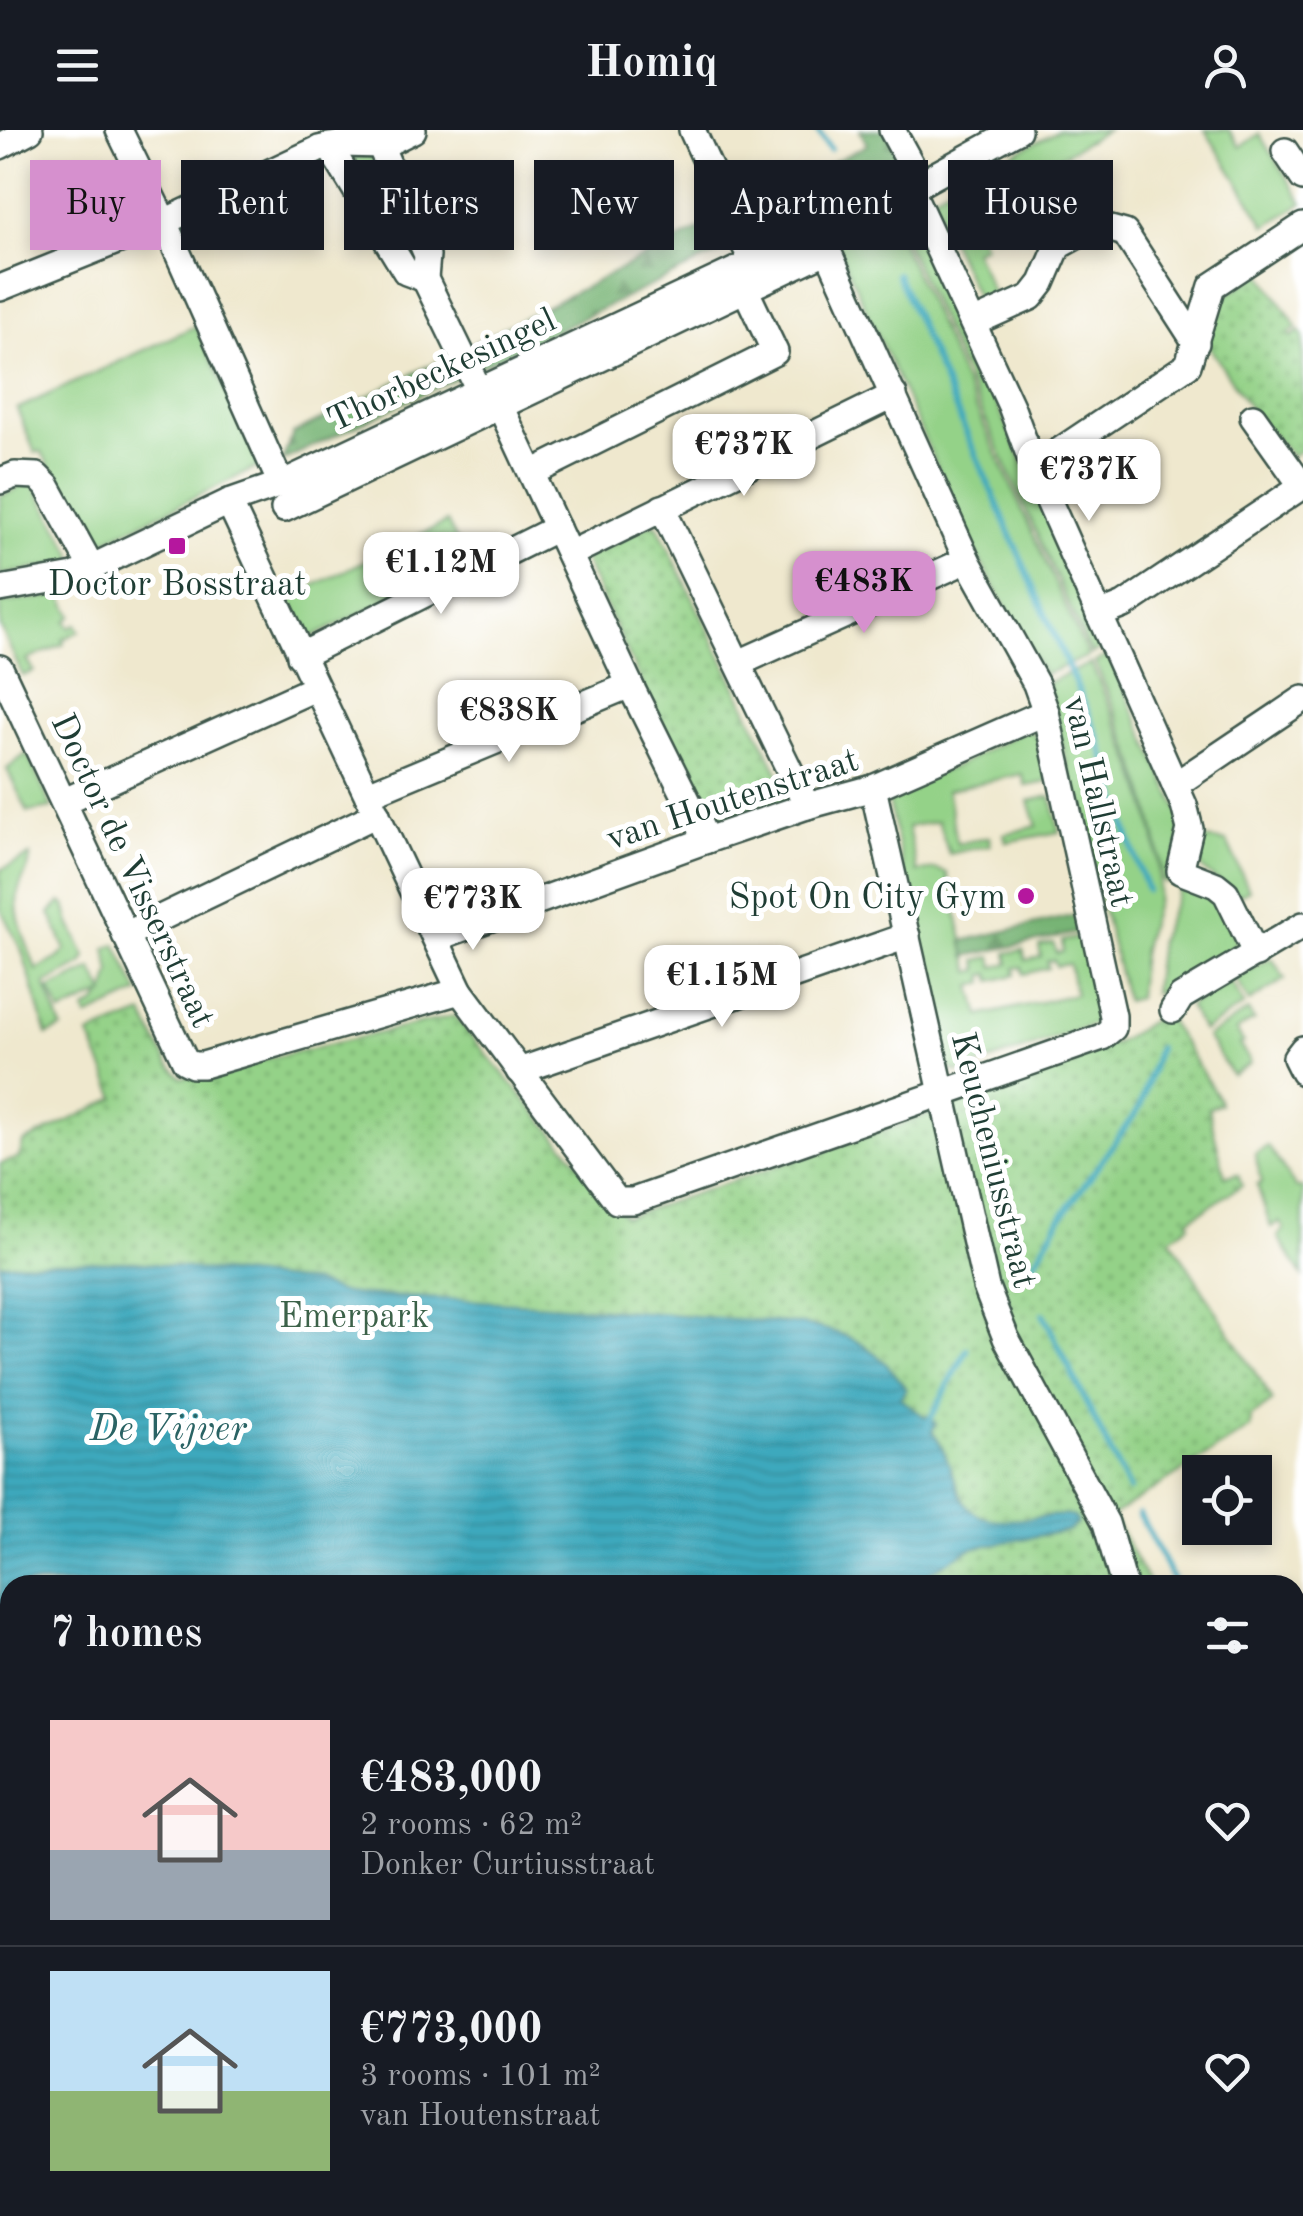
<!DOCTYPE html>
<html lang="en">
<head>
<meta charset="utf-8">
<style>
  body { margin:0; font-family:"Old Standard TT",serif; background:#20242c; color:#f1f3f6; height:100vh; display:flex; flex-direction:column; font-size:38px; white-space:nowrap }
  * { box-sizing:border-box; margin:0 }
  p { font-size:32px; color:#9ea1a6 }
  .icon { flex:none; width:55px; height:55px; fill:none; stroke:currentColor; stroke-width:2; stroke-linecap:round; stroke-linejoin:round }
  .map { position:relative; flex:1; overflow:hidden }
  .sheet { position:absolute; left:0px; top:1445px; width:1305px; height:642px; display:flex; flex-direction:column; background:#171b24; border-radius:30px 30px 0 0; box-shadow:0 5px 15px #0003 }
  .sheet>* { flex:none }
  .banner { position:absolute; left:30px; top:30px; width:1245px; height:90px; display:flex; gap:20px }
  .fabs { position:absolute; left:1182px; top:1325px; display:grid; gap:20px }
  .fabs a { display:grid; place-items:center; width:90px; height:90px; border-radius:0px; background:#171b24; box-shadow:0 5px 15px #0003; font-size:50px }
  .price { position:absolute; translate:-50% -85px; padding:0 22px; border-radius:20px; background:#fff; color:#222; font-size:32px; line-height:65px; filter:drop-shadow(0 2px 5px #0008) }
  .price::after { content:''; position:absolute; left:50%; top:60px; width:30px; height:22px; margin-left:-15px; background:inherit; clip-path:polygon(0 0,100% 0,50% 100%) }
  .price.on { background:#d690ce; color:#111 }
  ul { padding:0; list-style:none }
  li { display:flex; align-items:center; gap:30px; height:250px; padding:0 50px }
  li+li { border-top:2px solid #363941 }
  li span { display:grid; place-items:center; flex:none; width:280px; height:200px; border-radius:0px; color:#555 }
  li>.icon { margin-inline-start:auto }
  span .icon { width:120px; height:120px; fill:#fffc; stroke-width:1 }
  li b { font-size:42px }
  h2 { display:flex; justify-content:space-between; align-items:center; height:120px; padding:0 50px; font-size:42px }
  .tag { padding:0 35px; border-radius:0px; background:#171b24; box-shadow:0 5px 15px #0003; font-size:35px; line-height:90px }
  .tag.on { background:#d690ce; color:#111 }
  header { display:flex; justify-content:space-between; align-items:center; height:130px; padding:0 50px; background:#171b24; font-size:45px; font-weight:700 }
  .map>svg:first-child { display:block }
</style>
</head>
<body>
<header><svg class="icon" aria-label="menu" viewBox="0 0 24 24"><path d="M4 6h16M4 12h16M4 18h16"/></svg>Homiq<svg class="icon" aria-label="person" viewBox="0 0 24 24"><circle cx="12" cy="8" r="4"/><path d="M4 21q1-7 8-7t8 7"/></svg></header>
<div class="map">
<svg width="1303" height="2086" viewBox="0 0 1303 2086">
  <defs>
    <pattern id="forest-firs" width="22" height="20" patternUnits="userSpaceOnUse" patternTransform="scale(2.5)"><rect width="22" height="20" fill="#77b474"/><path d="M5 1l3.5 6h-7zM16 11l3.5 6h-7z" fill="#619460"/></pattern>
    <pattern id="park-dots" width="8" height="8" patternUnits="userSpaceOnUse" patternTransform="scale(2.5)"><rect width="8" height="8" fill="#94d288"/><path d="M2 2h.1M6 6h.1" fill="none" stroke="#78ac70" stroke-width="1.8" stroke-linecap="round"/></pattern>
    <pattern id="water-rules" width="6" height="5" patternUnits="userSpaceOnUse" patternTransform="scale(2.5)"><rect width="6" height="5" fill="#3da9bd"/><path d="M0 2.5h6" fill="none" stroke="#338b9a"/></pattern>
  </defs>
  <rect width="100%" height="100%" fill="#fff"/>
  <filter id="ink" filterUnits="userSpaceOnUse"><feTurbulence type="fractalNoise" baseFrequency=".01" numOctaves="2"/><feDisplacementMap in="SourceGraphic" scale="20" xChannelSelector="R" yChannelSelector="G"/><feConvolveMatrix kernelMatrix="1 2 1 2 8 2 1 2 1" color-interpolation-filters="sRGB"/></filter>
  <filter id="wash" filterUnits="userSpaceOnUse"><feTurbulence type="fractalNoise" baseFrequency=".0048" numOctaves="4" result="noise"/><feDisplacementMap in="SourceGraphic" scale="40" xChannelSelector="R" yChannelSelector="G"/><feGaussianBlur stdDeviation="2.25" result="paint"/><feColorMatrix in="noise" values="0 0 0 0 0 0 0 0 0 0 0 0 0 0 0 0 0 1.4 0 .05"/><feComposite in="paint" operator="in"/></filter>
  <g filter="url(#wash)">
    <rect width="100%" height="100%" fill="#efe8ce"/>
    <g fill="#94d288" stroke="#5a885e" stroke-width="2.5" fill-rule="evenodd">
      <polygon points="1059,0 1107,0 965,80 984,116 974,120 995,169 980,175 931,66"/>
      <polygon points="1205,0 1229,0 1240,17 1259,4 1303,73 1266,96"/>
      <polygon points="371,25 419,122 415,130 410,132 349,32 355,27"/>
      <polygon points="900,79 913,85 1105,517 1091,524 892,82"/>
      <polygon points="888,83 1088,526 1044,545 978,427 836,113 838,106"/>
      <polygon points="196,196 260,336 94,416 41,321 35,323 17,279"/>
      <polygon points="19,351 34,355 73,424 72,432 0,445 0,366 17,359"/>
      <polygon points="447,392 468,431 308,509 289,467"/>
      <polygon points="62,465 72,486 66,491 70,498 76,494 80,501 63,509 64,514 27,530 34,541 23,546 0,496 0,473"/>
      <path d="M1109 525 1180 684 1179 718 1168 753 1163 751C1155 673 1125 603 1095 532Z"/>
      <path d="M1091 533C1117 594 1161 687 1159 754 1158 774 1149 795 1144 814 1140 832 1139 850 1138 868L1126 871 1047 553Z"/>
      <path d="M1027 599 1039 609 1048 652 1026 656 1022 644 947 660 957 714 989 707 990 715 949 724 938 691 908 697 917 742 935 739 947 743 971 842 979 840 977 830 992 827 994 837 1009 834 1007 823 1023 820 1026 830 1041 827 1039 816 1054 813 1056 823 1063 822 1062 811 1082 807 1099 890 1092 895 957 943 952 939 947 940 887 665 895 657 954 637ZM1054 830 1056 836 1069 834 1075 864 980 886 972 856 985 852 984 845 990 844 992 851 1016 845 1015 838 1022 837 1024 844 1048 838 1047 831Z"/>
      <polygon points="27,623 52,678 28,682 7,639"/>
      <polygon points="1051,666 1059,702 1006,712 1004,704 1037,696 1029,671"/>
      <path d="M1197 708 1227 712 1249 760 1239 765C1214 747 1190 741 1197 708Z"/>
      <path d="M30 726C31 739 20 749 18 763 13 788 29 816 36 840L58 828 66 820 50 783 61 772 65 775 70 793 86 827 82 834 45 854 62 898 47 905 22 821 0 778V740Z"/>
      <polygon points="1182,754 1216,766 1237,812 1230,822 1158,863 1153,863 1159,810"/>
      <polygon points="116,814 139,863 87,887 85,880 96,874 103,864 61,883 49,859 92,839 105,863 111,842 106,819"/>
      <polygon points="1272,828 1285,849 1249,872 1235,848"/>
      <polygon points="1230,851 1244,875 1203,901 1188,876"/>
      <polygon points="1248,881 1254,890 1236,901 1243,912 1239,914 1251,933 1232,945 1207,907"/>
      <polygon points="1268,1016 1296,1058 1303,1058 1303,1146 1278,1107 1284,1098 1279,1092 1271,1097 1257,1055 1262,1053 1255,1024"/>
      <polygon points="1303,2028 1303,2086 1201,2086 1216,2078 1295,2078 1295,2032"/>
    </g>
    <g fill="url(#forest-firs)" stroke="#4b7854" stroke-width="2.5">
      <polygon points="860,0 885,0 904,35 282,331 293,304 867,15"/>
      <polygon points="1076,785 1081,802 966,826 962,811"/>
    </g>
    <g fill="url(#park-dots)" stroke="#5a885e" stroke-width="2.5">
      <polygon points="1261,143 1297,197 1289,203 1291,207 1300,201 1303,206 1303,319 1292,326 1252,282 1207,213 1219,170"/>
      <polygon points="650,394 657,395 789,665 789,670 710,699 585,432 586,428"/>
      <polygon points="143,884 169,935 182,948 454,886 625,1087 905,993 1122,910 1160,885 1168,889 1219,969 1220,974 1208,978 1225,1046 1238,1044 1242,1055 1188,1090 1190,1094 1170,1108 1273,1271 1251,1287 1250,1298 1112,1386 1150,1455 10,1455 10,2078 1048,2078 1032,2086 0,2086 0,1034 19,1028 23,1013 116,968 89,905"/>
      <polygon points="1295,1719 1303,1735 1303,1929 1295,1934"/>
    </g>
    <g fill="url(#water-rules)" stroke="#2e7378" stroke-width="2.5">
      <path d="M64 1132H136L315 1153 338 1162 361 1165C476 1170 591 1177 706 1187 748 1191 812 1190 850 1208 875 1219 891 1237 906 1259L900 1268 926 1288 929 1286 936 1294 932 1301C947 1320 951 1346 962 1368 982 1409 1040 1379 1074 1387L1077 1393 1070 1400 972 1418 907 1455H10V1664L0 1640V1134Z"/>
      <polygon points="10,1732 10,1873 0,1868 0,1733"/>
    </g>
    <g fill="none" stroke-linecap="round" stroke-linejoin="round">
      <g stroke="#3da9bd" stroke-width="6">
        <polyline points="817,0 830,19"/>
        <path d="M897 144 1097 603C1115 655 1127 709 1147 760"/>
        <polyline points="1030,1140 1060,1089 1140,977 1158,918"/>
        <polyline points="1043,1184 1129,1360"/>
        <polyline points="927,1295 967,1220"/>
        <polyline points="1139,1384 1176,1455"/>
        <polyline points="1295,2050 1303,2045"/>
        <polyline points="1233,2086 1247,2078"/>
      </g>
    </g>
  </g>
  <g filter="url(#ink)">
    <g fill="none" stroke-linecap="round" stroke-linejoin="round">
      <g stroke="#3e574b" stroke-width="30">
        <g id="minor">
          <polyline points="119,0 164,92 281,354"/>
          <polyline points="692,0 752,131"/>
          <polyline points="892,0 921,53"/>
          <polyline points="380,15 427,125 425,149 479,260"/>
          <polyline points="0,16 30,0"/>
          <polyline points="329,16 406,142 425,149"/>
          <polyline points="1285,21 1303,48"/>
          <polyline points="910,58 1011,276 1034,338 1184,675 1190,699 1180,741 1216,755 1226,763 1256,824"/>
          <polyline points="0,158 164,92 319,19 341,14 383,15 413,0"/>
          <polyline points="973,193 1031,167 1042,153 1058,116 1096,95 1125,103 1196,213"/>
          <polyline points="494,263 630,555 707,710"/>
          <polyline points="1034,338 1188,235 1212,156 1303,96"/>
          <polyline points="532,343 775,222 745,159"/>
          <polyline points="0,351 15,345 37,346 47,356 92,438"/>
          <polyline points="229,372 460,861 617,1071 633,1071 1102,907 1113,898 1113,886 1046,582 1036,554 967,430 818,99"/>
          <polyline points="662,378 807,676"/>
          <polyline points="284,379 828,120"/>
          <polyline points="570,424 894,265"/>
          <polyline points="0,459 74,446 229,372 281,354 921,53 1018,0"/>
          <polyline points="1099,485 1124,475 1302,356 1253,287"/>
          <polyline points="300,526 557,398"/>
          <polyline points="739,533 967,430"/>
          <polyline points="0,538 185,931 193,935 203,935 460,861"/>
          <polyline points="1175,655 1303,569"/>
          <polyline points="873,658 986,1157 1006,1208 1106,1393 1124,1455"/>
          <polyline points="368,664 630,555"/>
          <polyline points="65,671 315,558"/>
          <polyline points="125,805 377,684"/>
          <polyline points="436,808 707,710 807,676 873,658 1046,582"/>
          <polyline points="1173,880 1181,867 1303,795"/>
          <polyline points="1303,919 1296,928 1303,942"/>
          <polyline points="519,941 907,806"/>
          <polyline points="1295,1743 1303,1739"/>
          <polyline points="0,1902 10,1907"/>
          <polyline points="237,2078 239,2086"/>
        </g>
      </g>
      <g stroke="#3e574b" stroke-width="38">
        <g id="major">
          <polyline points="1295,1999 1303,1994"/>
          <polyline points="1150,2086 1164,2078"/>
        </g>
      </g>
      <use href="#minor" stroke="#fff" stroke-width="25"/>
      <use href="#major" stroke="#f0c369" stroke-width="32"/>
    </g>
  </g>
  <g fill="#b5179e" stroke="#fff" stroke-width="4">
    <rect x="167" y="406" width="20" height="20" rx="5"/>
    <circle cx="1026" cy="766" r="10"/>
  </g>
  <g text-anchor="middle" stroke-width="10" stroke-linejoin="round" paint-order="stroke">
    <g font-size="35" fill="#1f3d34" stroke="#fff">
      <text transform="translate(441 239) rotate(-25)" y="12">Thorbeckesingel</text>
      <text transform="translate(732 668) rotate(-18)" y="12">van Houtenstraat</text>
      <text transform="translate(1100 671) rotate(77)" y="12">van Hallstraat</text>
      <text transform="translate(134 740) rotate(65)" y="12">Doctor de Visserstraat</text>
      <text transform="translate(995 1030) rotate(76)" y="12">Keucheniusstraat</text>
    </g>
    <g font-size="35" fill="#1f3d34" stroke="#fff">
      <text x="177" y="465">Doctor Bosstraat</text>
      <text x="1006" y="778" text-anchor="end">Spot On City Gym</text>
    </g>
    <g font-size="35" fill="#3c6249" stroke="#fff">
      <text x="354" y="1197">Emerpark</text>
    </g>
    <g font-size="38" font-style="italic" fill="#2a6364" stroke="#fff">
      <text x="168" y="1310">De Vijver</text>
    </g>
  </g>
</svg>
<div class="fabs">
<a><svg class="icon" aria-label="locate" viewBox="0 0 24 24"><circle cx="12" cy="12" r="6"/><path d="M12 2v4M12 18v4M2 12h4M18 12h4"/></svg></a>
</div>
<b class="price" style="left:744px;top:369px">€737K</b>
<b class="price" style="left:1089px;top:394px">€737K</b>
<b class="price" style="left:441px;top:487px">€1.12M</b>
<b class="price on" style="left:864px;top:506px">€483K</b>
<b class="price" style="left:509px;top:635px">€838K</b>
<b class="price" style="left:473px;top:823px">€773K</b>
<b class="price" style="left:722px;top:900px">€1.15M</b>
<div class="banner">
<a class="tag on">Buy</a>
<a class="tag">Rent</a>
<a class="tag">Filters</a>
<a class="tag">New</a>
<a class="tag">Apartment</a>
<a class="tag">House</a>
</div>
<section class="sheet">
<h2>7 homes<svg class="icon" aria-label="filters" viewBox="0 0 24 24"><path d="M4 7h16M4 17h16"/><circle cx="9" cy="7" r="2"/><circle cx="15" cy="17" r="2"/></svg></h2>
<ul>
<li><span style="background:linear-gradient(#f6c9c9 65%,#9aa5b1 0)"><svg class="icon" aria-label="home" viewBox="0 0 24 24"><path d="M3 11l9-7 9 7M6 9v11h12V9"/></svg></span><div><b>€483,000</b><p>2 rooms · 62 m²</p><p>Donker Curtiusstraat</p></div><svg class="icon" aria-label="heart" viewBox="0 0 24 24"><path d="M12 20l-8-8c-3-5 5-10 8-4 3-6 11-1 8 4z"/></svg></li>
<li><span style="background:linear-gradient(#bfe0f5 60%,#8fb573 0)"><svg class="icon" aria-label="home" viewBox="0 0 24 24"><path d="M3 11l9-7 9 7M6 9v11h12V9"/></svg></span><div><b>€773,000</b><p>3 rooms · 101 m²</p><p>van Houtenstraat</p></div><svg class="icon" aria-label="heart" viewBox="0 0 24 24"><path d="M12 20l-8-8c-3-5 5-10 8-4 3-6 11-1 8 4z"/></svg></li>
</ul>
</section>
</div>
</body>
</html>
